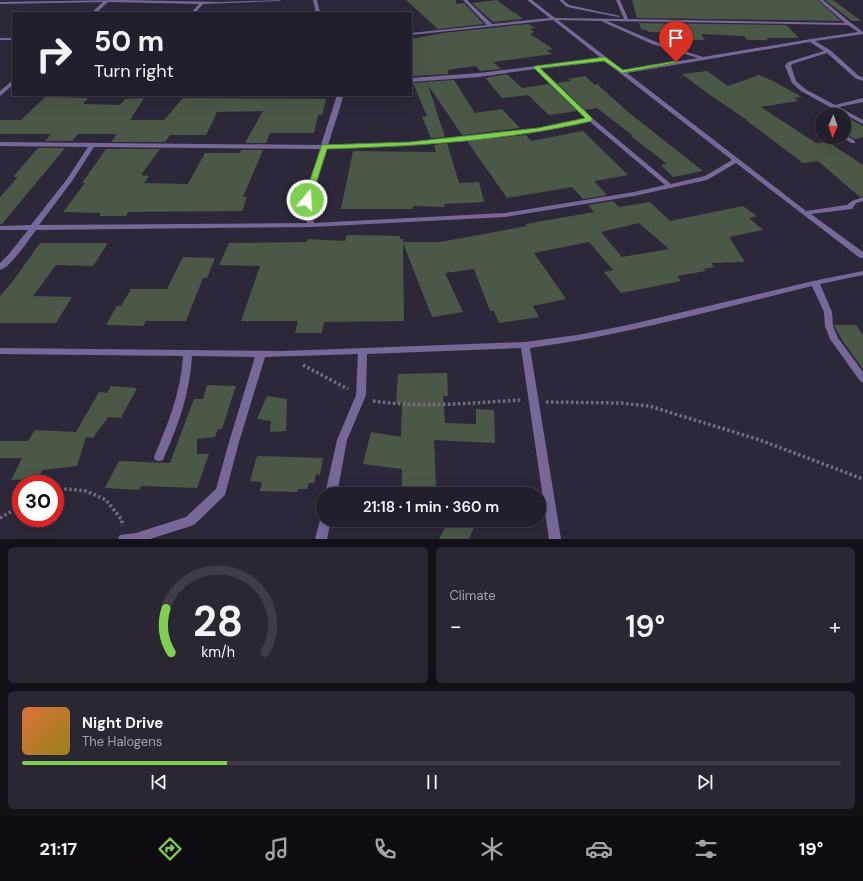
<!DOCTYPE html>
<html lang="en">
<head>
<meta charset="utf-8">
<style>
	body { margin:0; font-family:"DM Sans",sans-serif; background:#2a2733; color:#f1f3f6; height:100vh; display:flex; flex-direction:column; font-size:15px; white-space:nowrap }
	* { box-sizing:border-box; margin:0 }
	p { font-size:13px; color:#a2a2a9 }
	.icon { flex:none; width:22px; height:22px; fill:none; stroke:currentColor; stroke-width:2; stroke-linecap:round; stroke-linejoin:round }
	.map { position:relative; height:539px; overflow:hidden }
	.drawer { display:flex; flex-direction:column; gap:8px; padding:8px; background:#131018; flex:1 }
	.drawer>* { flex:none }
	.banner { position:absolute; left:12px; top:12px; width:400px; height:84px; border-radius:0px; box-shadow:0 4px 16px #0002,0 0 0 1px #3f3c47; background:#221e2b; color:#f1f3f6; overflow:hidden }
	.needle { width:26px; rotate:182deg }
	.fabs { position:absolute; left:815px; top:108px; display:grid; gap:8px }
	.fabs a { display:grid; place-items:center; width:36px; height:36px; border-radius:50%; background:#221e2b; box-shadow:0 4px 16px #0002,0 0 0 1px #3f3c47; font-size:20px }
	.speed { position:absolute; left:12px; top:475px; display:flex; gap:8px; font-size:20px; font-weight:700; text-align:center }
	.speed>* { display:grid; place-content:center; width:52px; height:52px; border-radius:50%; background:#221e2b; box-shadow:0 4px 16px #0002,0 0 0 1px #3f3c47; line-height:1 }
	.speed .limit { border:6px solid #d22; background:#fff; color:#111 }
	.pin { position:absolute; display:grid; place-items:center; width:34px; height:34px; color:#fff; margin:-41px -17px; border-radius:50% 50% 50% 0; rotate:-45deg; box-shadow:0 0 4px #0007 }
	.pin .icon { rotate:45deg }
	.me { position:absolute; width:44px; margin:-22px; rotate:18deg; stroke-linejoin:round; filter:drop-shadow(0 0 3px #0008) }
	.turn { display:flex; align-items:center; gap:14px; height:84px; padding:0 16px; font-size:18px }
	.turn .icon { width:52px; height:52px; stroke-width:2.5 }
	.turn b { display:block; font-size:28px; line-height:34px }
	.big { font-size:30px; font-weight:600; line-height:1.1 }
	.drawer .widget { flex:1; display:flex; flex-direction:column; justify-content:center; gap:6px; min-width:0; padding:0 14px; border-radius:6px; background:#2a2733 }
	.drawer .dial { align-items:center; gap:0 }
	.dial svg { height:104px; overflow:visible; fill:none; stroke:#3f3c47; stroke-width:7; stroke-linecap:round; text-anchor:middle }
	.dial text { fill:#f1f3f6; stroke:none }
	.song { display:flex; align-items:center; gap:12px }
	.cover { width:48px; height:48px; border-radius:6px; background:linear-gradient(135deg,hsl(20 70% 55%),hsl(50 70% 35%)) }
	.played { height:4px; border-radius:2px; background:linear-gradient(90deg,#7fd052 25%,#3f3c47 25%) }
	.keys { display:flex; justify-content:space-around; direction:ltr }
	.heat { display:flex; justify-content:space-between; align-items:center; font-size:22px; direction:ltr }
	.drawer .tiles { flex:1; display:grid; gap:8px; grid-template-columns:1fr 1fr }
	.widget:last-child { grid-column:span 2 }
	.trip { position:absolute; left:316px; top:487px; width:230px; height:40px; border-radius:20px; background:#221e2b; box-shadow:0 4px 16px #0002,0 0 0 1px #3f3c47; font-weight:600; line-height:40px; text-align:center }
	.menu { display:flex; height:64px; justify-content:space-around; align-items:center; background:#0e0c11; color:#a2a2a9 }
	.menu .icon { width:28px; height:28px }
	.menu .active { color:#7fd052 }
	.menu b { font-size:18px; color:#f1f3f6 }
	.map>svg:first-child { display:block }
	.building { fill:#4c5847; fill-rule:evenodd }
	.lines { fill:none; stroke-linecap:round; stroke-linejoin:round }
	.path { stroke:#736f7e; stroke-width:3.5; stroke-dasharray:2.5 2.5; stroke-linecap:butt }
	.street { fill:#786899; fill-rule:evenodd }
	.route { fill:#7fd052; stroke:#538735 }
</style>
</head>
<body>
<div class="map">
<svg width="863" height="539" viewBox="0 0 863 539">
	<rect width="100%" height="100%" fill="#2d2839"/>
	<g class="building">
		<polygon points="406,0 456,0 456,4 464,3 484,24 438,29"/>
		<polygon points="497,0 514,13 516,13 523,19 493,22 472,3"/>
		<polygon points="632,0 818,0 841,21 637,18"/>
		<polygon points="825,0 833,0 861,21 852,21"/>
		<polygon points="639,23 786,25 799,38 766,38 768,40 747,40 744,36 701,34 705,40 684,40 680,33 650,32 646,30 641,29"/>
		<polygon points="528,24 536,28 530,29 534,32 530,34 553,49 546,50 552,54 493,62 501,69 480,71 476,66 447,70 449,74 411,76 411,39 443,33"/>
		<polygon points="707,71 728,86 759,75 773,81 802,97 794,98 798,101 761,107 816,143 828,142 863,165 863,196 860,197 818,161 803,163 746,120 747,120 710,95 682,74"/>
		<polygon points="507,74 522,88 549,84 577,111 549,115 528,95 502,98 485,78"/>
		<polygon points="585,76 595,85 597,84 628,112 703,171 673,177 661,165 667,164 631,136 632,135 597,108 585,110 557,83 571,81 568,79"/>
		<polygon points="454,80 475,113 502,109 520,128 462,135 428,85 445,137 431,138 422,117 427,116 413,83"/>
		<polygon points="45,97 88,98 83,104 120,105 125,99 144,98 130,120 164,120 183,98 326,99 322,115 318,115 314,133 270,133 266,143 245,143 263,111 217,112 206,135 170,135 165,142 111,142 117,134 78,134 72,141 45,141 51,134 0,134 0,120 21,120"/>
		<polygon points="844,116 863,126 863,137 855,139 844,133"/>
		<polygon points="583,131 628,175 594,181 607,195 583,199 572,187 507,198 467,141 526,135 531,141"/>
		<polygon points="447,143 459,183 479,182 484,202 445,204 444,207 413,206 413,209 341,209 353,151 436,152 434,145"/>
		<polygon points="38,148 65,148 2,224 0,224 0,197 18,177 13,177"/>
		<polygon points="106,149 160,149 141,175 149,176 144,183 188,184 205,153 240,153 241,150 263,150 243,197 247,197 242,211 128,212 126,216 99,216 101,213 63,212 85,183 82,183"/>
		<path d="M613 201 619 207 650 202 670 221 743 206 757 216 749 218 763 230 729 237 745 262 711 263 714 267 703 269 706 271 677 276 681 281 621 293 604 272 613 270 589 242 534 253 566 299 533 306 539 317 499 323 494 311H490L474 269 445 273 463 312 432 317 403 243 404 321 324 322 322 333H295L298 321H241L260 266 219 265 229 243 307 242 308 239 345 241 347 235 400 236V239H403V242H440L479 235 527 226 526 224 594 212 588 205ZM639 223 669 249 622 257 601 232Z"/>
		<polygon points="40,243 108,243 93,266 56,265 33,296 72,297 56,323 0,323 0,296 13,281"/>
		<polygon points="183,257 215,258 207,278 203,278 186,321 146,321 143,326 106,325 117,306 121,306 131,289 167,289"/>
		<polygon points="834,325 856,325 863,335 863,369 842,340"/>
		<polygon points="447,373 448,396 443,396 445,423 476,424 476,409 494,410 495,443 434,440 436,487 402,488 402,469 363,464 371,432 401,437 402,403 396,403 398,374"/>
		<polygon points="207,385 236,386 222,429 218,429 215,437 197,439 197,454 209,454 197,488 141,486 139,490 105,488 119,461 170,463 194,399 203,399"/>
		<polygon points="111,386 137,388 121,418 108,417 93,438 86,437 77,466 42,470 38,479 11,480 22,458 0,458 0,441 28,441 35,430 76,432 99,392 107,393"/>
		<polygon points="267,396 287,399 286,431 270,432 271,421 257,419"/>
		<polygon points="257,456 323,458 320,475 316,474 314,483 309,483 307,489 298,489 297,492 260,491 262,482 250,481"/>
		<polygon points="449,520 477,520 469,539 439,539"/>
	</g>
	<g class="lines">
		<g class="path">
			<polyline points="303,365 348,389"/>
			<path d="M373 401C422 408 472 403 521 400"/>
			<polyline points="546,402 620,403 649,406 760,440 863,479"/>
			<polyline points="55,493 66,489 86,491 106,500 122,520 122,526"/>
			<polyline points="0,518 21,506"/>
		</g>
		<g class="street">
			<polygon points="121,0 222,2 281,0 279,1 203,4 195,13 191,13 199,4 108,2 96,13 91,13 103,2 0,4 0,2"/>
			<polygon points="313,0 317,0 320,13 316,13"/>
			<path d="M463 0H467L492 24 550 18 527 0H532L555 18 624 19 616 0H620L628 19 845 23 819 0H823L851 23 863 32V34L815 41 830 50 859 76 863 77V81L855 78 827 53 792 64 791 66 796 81 805 89 835 105 863 98V102L839 107 863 120V124L835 109 834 115H828L830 107 801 91 792 83 785 66 788 62 824 51 810 42 627 73 806 211 847 205 852 201 863 197V201L856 203 852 209 811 214 863 252V258H860L736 163 707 180 634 196 505 217 311 227 36 230C29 239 11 267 0 270V263L9 254 28 230H0V226L31 225 67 179 88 147 0 146V142L321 145 337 95H343L342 101 328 145 410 142 538 128 586 118 535 69 479 77 411 82V78L479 73 601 58 553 20 411 35V33L487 25ZM558 20 601 21 652 44 698 58 623 70ZM607 21 848 25 858 32 811 39 703 57 656 42ZM604 61 620 73 732 160 705 176 671 184 592 118 540 69ZM589 121 665 185 634 192 505 213 314 223 310 199 327 149 410 146 538 132ZM94 147 320 149 304 199 307 223 39 225 72 181Z"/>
			<polygon points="559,0 563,0 569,5 620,16 618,17 567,7"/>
			<rect x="0" y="38" width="13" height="2"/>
			<polygon points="13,80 13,85 0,96 0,91"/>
			<polygon points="844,134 855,141 855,143 851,143 842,137 844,137"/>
			<path d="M863 271V275L820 284 832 312 833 326 838 338 863 372V383L860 381 830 339 825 326 824 312 812 286C718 309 626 335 530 348L561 539H549L521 348 367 354 366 395 347 440 337 494H325L337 440 356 395 358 354 265 357 239 442 225 495 194 525 150 539H118L120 535 136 533 186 517 216 489 229 442 255 357 192 356C190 392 179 424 164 457L163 460 159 461 155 460 154 457C168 424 181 392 183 356L0 354V348L284 351 525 342 577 335 628 325 813 281Z"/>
			<polygon points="321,516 323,516 323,520 331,520 327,539 315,539"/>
		</g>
	</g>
	<path class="route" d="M605 57 623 70 676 61 679 62 622 73 604 61 540 68 592 118V121C506 141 416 146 327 149L311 200 307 202 303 200 322 145 410 142 538 128 585 118 533 67 536 66Z"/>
</svg>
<div class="fabs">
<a><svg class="needle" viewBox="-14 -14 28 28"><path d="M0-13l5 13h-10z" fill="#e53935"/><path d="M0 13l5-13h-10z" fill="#a2a2a9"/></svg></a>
</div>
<div class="speed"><div class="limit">30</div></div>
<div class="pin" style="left:676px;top:62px;background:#d93025"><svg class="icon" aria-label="arrive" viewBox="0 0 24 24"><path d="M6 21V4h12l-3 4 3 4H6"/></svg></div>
<svg class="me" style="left:307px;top:200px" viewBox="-20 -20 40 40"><circle r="17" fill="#7fd052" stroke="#fff" stroke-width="3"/><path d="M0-11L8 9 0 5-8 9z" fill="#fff"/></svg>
<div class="trip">21:18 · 1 min · 360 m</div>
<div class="banner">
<div class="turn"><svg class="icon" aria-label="right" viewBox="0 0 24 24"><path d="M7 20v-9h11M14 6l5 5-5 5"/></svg><div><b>50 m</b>Turn right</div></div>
</div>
</div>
<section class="drawer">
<div class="tiles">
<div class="widget dial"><svg viewBox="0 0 100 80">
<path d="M14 69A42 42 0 1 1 86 69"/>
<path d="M14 69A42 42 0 0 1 10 35" stroke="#7fd052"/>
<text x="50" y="56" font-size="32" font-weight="700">28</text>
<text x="50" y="72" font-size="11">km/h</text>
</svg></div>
<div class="widget"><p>Climate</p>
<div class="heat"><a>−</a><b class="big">19°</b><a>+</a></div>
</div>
<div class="widget">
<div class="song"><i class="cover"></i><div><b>Night Drive</b><p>The Halogens</p></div></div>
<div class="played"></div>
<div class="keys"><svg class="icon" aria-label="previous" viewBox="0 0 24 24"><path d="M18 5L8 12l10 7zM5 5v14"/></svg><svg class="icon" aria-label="pause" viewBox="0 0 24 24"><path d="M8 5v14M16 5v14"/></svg><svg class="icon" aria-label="next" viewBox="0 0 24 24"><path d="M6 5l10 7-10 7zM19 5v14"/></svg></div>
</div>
</div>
</section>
<nav class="menu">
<b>21:17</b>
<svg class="icon active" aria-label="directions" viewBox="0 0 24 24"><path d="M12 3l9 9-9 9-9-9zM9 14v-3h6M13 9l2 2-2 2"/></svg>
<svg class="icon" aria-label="music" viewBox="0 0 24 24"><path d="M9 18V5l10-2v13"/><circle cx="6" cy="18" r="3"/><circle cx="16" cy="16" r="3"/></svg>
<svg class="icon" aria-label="phone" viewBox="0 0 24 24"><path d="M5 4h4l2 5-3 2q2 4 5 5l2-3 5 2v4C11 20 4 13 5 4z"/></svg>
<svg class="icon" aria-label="climate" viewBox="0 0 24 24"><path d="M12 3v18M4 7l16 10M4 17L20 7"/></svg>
<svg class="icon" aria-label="car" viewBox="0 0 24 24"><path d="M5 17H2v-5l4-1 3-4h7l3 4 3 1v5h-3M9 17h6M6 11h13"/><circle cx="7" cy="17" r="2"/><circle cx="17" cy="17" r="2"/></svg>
<svg class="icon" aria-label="filters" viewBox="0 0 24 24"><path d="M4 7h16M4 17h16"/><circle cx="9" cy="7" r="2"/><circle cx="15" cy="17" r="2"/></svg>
<b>19°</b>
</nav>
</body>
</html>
